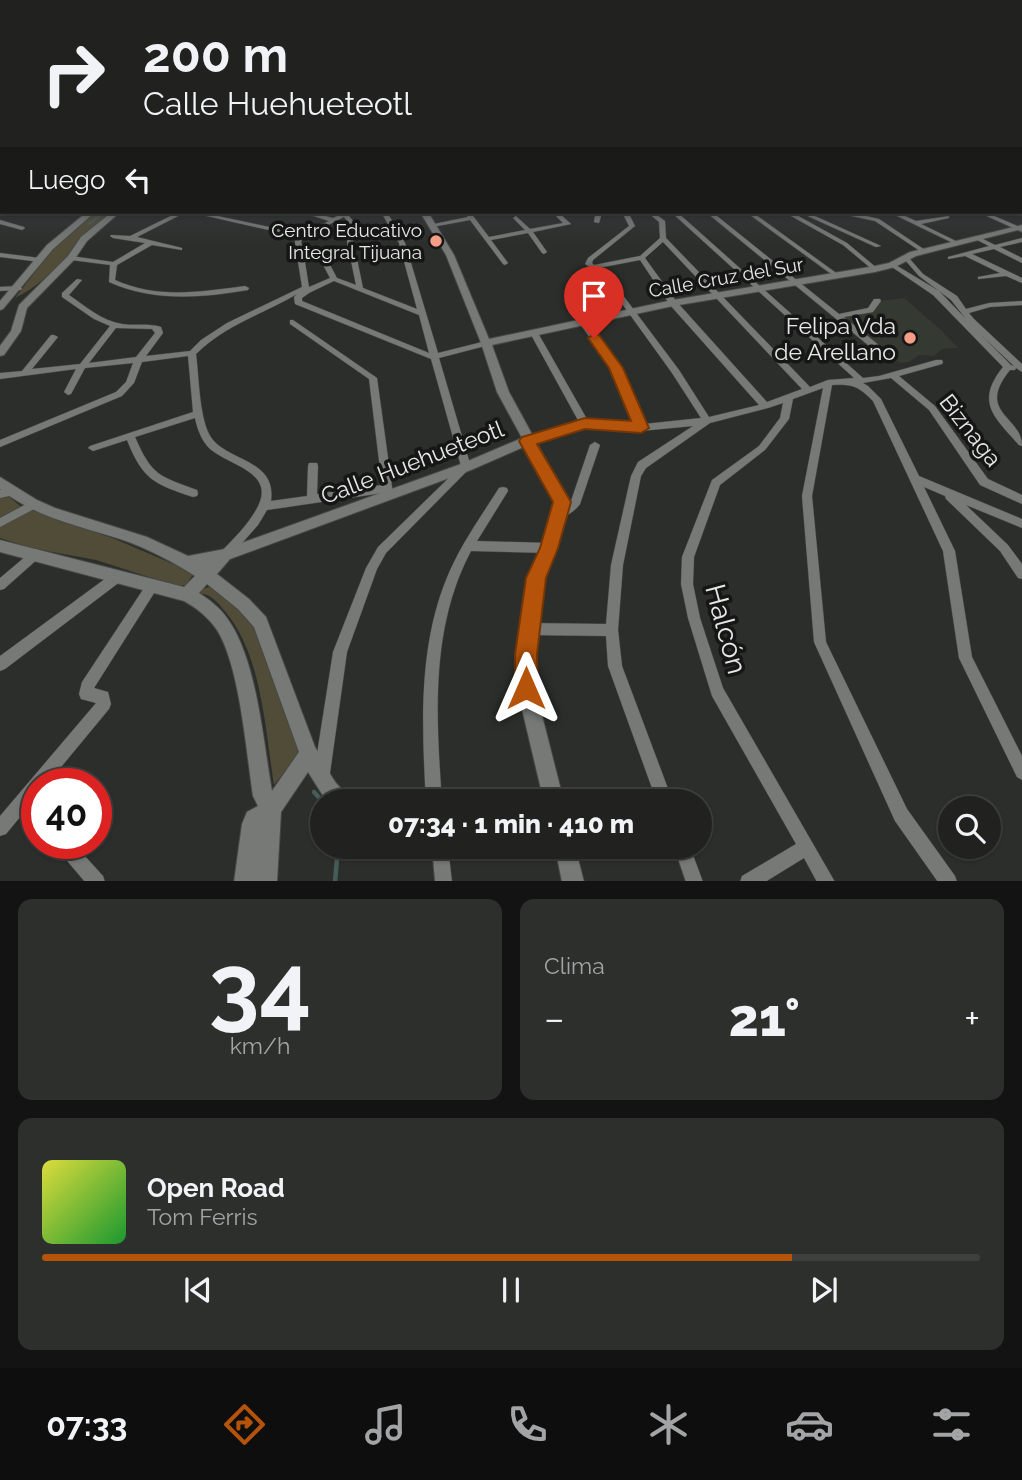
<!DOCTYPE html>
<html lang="es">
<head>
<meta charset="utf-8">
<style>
	body { margin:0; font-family:Raleway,sans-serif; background:#2d2f2d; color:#f1f3f6; height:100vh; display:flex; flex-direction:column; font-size:26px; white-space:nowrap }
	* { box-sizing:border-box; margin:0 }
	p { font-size:23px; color:#a2a4a5 }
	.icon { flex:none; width:38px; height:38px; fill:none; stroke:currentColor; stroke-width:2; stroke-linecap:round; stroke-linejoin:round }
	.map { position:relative; height:881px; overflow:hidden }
	.side { display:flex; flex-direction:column; gap:18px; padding:18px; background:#121312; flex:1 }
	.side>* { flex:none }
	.guide { position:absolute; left:0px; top:0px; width:1022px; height:214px; box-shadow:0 2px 5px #0004,0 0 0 2px #3e3f3e; background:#212220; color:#f1f3f6; overflow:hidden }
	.controls { position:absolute; left:938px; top:796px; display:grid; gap:14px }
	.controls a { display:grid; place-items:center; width:63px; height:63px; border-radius:50%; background:#212220; box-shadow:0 2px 5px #0004,0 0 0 2px #3e3f3e; font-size:35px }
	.speed { position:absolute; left:21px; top:768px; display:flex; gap:14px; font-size:35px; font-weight:700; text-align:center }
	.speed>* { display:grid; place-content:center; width:91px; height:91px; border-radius:50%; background:#212220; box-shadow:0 2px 5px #0004,0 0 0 2px #3e3f3e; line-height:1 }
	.speed .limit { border:10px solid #d22; background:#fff; color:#111 }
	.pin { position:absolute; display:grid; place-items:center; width:60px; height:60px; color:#fff; margin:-72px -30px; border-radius:50% 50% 50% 0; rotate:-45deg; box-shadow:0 0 7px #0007 }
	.pin .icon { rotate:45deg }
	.me { position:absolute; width:77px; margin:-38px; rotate:0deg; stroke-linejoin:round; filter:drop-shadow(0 0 5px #0008) }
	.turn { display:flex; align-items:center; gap:24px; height:147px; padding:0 28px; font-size:32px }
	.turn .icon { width:91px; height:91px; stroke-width:2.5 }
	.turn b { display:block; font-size:49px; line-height:60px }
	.then { display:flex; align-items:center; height:66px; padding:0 28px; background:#0003; gap:14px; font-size:26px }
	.big { font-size:52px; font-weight:800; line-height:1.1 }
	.side .widget { flex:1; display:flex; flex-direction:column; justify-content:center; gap:10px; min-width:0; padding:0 24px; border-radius:14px; background:#2d2f2d }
	.side .dial { align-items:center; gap:0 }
	.dial b { font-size:91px; line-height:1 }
	.song { display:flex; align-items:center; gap:21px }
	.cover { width:84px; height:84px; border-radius:10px; background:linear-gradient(135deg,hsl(60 70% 55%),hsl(130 70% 35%)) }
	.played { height:7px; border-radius:4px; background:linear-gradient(90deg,#b45309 80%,#3e3f3e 80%) }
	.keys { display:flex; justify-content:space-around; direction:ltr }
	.heat { display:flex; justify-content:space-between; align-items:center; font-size:38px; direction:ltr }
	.side .tiles { flex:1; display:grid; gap:18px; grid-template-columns:1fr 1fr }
	.widget:last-child { grid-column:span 2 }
	.trip { position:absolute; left:310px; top:789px; width:402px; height:70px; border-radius:35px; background:#212220; box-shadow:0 2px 5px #0004,0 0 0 2px #3e3f3e; font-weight:800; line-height:70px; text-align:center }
	.dock { display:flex; height:112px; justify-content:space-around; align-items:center; background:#0d0e0d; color:#a2a4a5 }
	.dock .icon { width:49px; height:49px }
	.dock .on { color:#b45309 }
	.dock b { font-size:32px; color:#f1f3f6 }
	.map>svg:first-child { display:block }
	.built { fill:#343a32 }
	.green { fill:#504c38 }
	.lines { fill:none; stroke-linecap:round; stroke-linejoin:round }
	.stream-far1 { stroke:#455d58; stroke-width:2 }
	.stream { stroke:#455d58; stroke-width:4.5 }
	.minor-casing { stroke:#474946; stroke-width:1 }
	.tertiary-casing { stroke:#474946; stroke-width:2 }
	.secondary-casing { stroke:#474946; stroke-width:2 }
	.minor { fill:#767975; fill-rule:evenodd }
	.tertiary { fill:#767975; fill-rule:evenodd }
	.secondary { fill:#767975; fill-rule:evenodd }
	.route { fill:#b45309; stroke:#753606; stroke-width:2 }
	.poi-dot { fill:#f49e88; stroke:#151615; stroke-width:2.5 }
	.labels { text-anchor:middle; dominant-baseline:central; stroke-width:7; stroke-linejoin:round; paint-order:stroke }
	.far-poi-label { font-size:19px; fill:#e6e8e6; stroke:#151615; text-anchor:end }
	.far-street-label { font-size:19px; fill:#e6e8e6; stroke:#151615 }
	.poi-label { font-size:23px; fill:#e6e8e6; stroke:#151615; text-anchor:end }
	.street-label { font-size:23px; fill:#e6e8e6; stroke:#151615 }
	.near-street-label { font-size:28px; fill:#e6e8e6; stroke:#151615 }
</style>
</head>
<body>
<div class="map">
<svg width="1022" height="882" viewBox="0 0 1022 882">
	<rect width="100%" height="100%" fill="#2c2e2b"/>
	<polygon class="built" points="904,298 940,329 958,348 942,349 934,356 919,355 909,362 900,363 842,314 869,308 872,302"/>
	<g class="green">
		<path d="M95 212H111C74 240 58 277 15 298L56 245Z"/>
		<polygon points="0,489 20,506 115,539 194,573 186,585 177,586 96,560 31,548 0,538"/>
		<path d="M214 586 255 619 299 754 274 785C265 729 262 652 223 609 217 602 211 594 201 594V589Z"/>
	</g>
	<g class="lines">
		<polyline class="stream-far1" points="89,224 104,212"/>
		<g class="stream">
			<polyline points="314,792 323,802"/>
			<polyline points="335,882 338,847"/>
		</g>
		<g class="minor-casing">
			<g id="minor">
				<rect x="1020" y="150" width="2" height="2"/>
				<rect x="0" y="155" width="2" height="3"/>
				<rect x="1020" y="164" width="2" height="4"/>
				<polygon points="0,187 2,188 2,192 0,191"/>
				<rect x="0" y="199" width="2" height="4"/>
				<polygon points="1020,203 1022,204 1022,208 1020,207"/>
				<path d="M179 212H186L137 237 182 248V250L152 245 117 265 115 280C157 299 200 292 245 286L249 288 248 290C201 298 153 302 109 282L110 265 71 260 68 258 71 256 113 262 145 243 113 238 110 236 111 235 130 236Z"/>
				<path d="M189 212H199L302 234 329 221 301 212H310L333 218 346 212H353L348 215 354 222 352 235 363 288 417 309 399 243 381 212H387L405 243 438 353 486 341 490 343 489 345 439 358 471 467 386 553 377 569 347 652 330 773 327 778 322 781 317 778 314 773 333 652 366 568 378 547 461 466 431 359 295 304 294 297 297 294C263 314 225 325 196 354 199 377 199 413 209 434 223 462 277 457 271 501L307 496 308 466 309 463H317L318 466 317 494 382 485 369 379 290 324V320H293L377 378 393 494 392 497H384L383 493 267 510 258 525 229 558 225 560 221 558 219 555 221 552C233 539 247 526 256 510 279 471 227 466 208 447 201 439 197 428 195 418L135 437C152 476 159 476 197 490L198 493 197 496 193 497C154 484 143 480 127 440L93 451 88 448 90 446 193 412 188 356 142 362 134 383 122 396 0 447V440L116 392 126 382 133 363 85 368 71 394 68 395 64 392 76 369 0 379V373L22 371 51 335H54L58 337 32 369 80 364 110 326 94 319 62 297V293L77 279 82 280 69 295C85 306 102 321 122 324 135 326 149 323 161 327L163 333 146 356 190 351 201 340 227 323 302 287 297 255 295 253 296 251 295 241 299 237ZM344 217 348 222 346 235 349 252 323 251 320 250 303 251 301 241 305 237ZM304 255H318L330 278 309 287ZM325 255 350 256 356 285 337 278ZM334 281 419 315 429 353 302 301V298L309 293ZM116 328 152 329 155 333 136 357 89 363Z"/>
				<polygon points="464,212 470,212 489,237 525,230 513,218 516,216 530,229 563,223 552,212 558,212 571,224 533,232 547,252 544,254 542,253 528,233 491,240 508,263 505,265 503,264 470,220 432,227 429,225 468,217"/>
				<polygon points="593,212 599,212 601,216 599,223 594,222 595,216"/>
				<path d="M622 212H628L635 226 593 260 592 263 594 265 640 256 660 238 659 222 647 212H653L665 221 666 238 810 387 828 380 854 378 671 212H677L863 378 879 376 936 360H942L943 362 942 364 899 376 935 406 988 479 1022 495V504L980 485 929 410 891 378 863 383 868 386 881 399 919 476 1022 519V528L966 505 1008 545 1022 564V579L1018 578 1000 551 946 499 945 496 924 487 955 551 972 657 1022 756V780L1017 777 959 658 943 551 873 401C858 386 853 384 832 385L812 496 826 642 907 809 955 876 957 882H938L895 821 814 642 802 496 823 388 793 399 789 419 765 450 720 485 694 557 693 584 700 618 723 688 835 882H817L804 858 765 882H740L742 876 796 844 712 696 688 618 681 584 682 557 712 480 759 446 780 418 783 403 768 408 710 423 646 468 641 476 623 565 618 630 622 666 673 802H657L608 666 606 636 529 635 524 633 523 629 524 625 529 623 606 624 611 565 631 476 638 462 693 426 641 431 585 427 527 444 524 443 522 441 524 439 579 422 530 333 531 331H537L538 333 588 421 635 424 612 368 566 305 570 303H573L620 368 644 424 701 418 672 373 610 287 614 285 616 286 679 370 709 417 759 405 670 305 640 260 593 269 585 264 588 258 629 226ZM663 242 802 389 767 402 676 301 645 258Z"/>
				<polygon points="706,212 712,212 839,314 868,308 874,299 880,299 881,301 873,312 844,317 885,350 885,354 879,354"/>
				<polygon points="746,212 752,212 839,275 834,276"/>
				<polygon points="784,212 791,212 847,243 878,269 873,270 843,245"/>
				<polygon points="799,212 806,212 881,246 876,247"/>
				<polygon points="849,212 879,219 928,252 923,253 875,221 847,215 846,214"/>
				<polygon points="889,212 896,212 916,221 949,216 949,218 921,224 960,243 955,244"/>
				<polygon points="978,212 985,212 1022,228 1022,232"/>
				<polygon points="0,220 24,227 25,228 22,230 0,224"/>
				<polygon points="975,237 979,237 995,245 1022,238 1022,242 1000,247 1022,258 1022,263 994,249 972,254 1022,278 1022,283 1006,276 978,279 978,277 1000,273 965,256 948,259 948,257 989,246 975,239"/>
				<polygon points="0,253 40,258 43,260 40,262 0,257"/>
				<path d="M905 258H909L923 274 957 296 966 309 989 303 1022 301V305L990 307 969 313 974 319 1022 364V372L1016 368 1015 370H1010C975 413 1022 416 1022 446L1019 445C994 417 975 402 1003 367L933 295 889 265 894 264 939 291 966 319 951 300 919 276 905 260ZM981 335 1014 366 1011 365Z"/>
				<polygon points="18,286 22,288 21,290 0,291 0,287"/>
				<path d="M595 442 600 445 580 504C576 510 565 519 557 516L556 513 557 510 571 501 590 445Z"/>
				<path d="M503 487 507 488 508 491 477 541 549 543 553 545 555 548 553 551 549 553 471 551C430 628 436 717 442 802H426C422 728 418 650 446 580 459 547 480 518 499 488Z"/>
				<polygon points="10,488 14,489 15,492 14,495 0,498 0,490"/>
				<polygon points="34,500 38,501 39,504 38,507 0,527 0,518"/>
				<polygon points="36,549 40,551 42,554 40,557 4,589 0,590 0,578 32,551"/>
				<polygon points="117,572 121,573 123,577 121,581 5,669 0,671 0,656 113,573"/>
				<polygon points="152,581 156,582 158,586 156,590 94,688 108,692 111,704 109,709 47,784 37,784 37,796 35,798 37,801 37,821 31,819 25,811 6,834 0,836 0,816 96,703 81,699 79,694 82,682 148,582"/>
				<polygon points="56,844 74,844 103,876 105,882 85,882 58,850"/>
				<polygon points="432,847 448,847 452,882 435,882"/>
				<polygon points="674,847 690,847 703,882 686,882"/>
			</g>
		</g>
		<g class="tertiary-casing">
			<g id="tertiary">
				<polygon points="1020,135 1022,136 1022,140 1020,139"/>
				<polygon points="87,212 95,212 53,249 3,309 0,310 0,301 47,245"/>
				<polygon points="112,212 120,212 87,241 74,260 27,308 21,331 4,355 0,356 0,346 11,331 19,305 68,256 81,237"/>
				<path d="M420 212H428L454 255 489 339 673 300 875 266 889 263 910 252 1022 225V229L916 256 895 267 875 272 673 306 492 345 509 392 569 502 556 548 544 578 534 654 535 688 564 802H544L517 688 518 654 528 578 542 548 555 502 526 446 471 470 230 559 217 574 249 599 266 617 315 747C322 759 328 772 336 783 342 790 347 793 351 802H327L308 772 281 812 277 882H234L242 824 247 812 258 806 253 796C246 751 240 667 217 630 209 618 197 608 184 601L0 552V540L184 587 195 576C173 562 149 549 123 540 80 526 36 518 0 489V477L37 500 55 508 147 537 188 556 225 549 461 464 522 438 497 392 481 343 446 255ZM207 584 238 609 254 627 299 752 272 791C263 741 257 659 227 618 220 608 210 600 199 593Z"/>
				<polygon points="555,847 575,847 584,882 562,882"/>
			</g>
		</g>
		<g class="secondary-casing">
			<g id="secondary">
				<polygon points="0,140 2,140 0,145"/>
				<rect x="1020" y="182" width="2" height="5"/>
			</g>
		</g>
		<use href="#minor" class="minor"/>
		<use href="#tertiary" class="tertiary"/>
		<use href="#secondary" class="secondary"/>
	</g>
	<linearGradient id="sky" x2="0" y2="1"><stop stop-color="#181918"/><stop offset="0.5" stop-color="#454c55"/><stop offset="1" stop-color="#454c55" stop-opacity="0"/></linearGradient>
	<rect width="1022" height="246" fill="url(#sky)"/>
	<polygon class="route" points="594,334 599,335 623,368 649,428 641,433 585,429 537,444 571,502 558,548 546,578 537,654 538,688 534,696 526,699 518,696 515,688 515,654 526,578 540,548 553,502 519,441 522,437 585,418 631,421 609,368 588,338"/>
	<g class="poi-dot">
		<circle cx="436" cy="241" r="7"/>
		<circle cx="910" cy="338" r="7"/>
	</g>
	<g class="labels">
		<g class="far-poi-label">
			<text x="422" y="230">Centro Educativo<tspan x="422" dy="22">Integral Tijuana</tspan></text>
		</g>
		<g class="far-street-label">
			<text transform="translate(726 277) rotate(-10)">Calle Cruz del Sur</text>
		</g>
		<g class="poi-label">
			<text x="896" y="325">Felipa Vda<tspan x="896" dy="26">de Arellano</tspan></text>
		</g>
		<g class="street-label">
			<text transform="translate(971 430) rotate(52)">Biznaga</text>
			<text transform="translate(412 462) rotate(-21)">Calle Huehueteotl</text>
		</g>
		<g class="near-street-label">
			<text transform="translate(726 629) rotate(75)">Halcón</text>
		</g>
	</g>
</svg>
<div class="controls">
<a><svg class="icon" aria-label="search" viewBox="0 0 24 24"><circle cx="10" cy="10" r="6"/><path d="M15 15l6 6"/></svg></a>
</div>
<div class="speed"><div class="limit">40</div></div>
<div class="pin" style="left:594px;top:338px;background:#d93025"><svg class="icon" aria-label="arrive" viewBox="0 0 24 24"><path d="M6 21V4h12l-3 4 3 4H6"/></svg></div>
<svg class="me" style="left:526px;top:688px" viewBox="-20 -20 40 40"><path d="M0-17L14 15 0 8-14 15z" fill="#b45309" stroke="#fff" stroke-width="4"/></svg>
<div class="trip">07:34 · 1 min · 410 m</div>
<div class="guide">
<div class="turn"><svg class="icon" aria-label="right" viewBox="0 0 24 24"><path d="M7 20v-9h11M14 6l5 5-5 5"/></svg><div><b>200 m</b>Calle Huehueteotl</div></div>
<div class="then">Luego<svg class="icon" aria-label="left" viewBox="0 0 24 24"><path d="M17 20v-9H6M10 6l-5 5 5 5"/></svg></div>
</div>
</div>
<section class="side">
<div class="tiles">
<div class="widget dial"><b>34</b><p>km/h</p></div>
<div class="widget"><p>Clima</p>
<div class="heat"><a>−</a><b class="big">21°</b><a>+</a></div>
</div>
<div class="widget">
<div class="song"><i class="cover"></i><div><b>Open Road</b><p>Tom Ferris</p></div></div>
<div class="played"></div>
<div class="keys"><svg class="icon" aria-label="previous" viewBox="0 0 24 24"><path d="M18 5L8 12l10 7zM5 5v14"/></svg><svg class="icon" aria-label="pause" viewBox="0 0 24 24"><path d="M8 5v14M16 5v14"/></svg><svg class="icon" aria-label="next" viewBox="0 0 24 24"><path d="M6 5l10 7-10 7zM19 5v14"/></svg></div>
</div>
</div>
</section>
<nav class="dock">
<b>07:33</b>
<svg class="icon on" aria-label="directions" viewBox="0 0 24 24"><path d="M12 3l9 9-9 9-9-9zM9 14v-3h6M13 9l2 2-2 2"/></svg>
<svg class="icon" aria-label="music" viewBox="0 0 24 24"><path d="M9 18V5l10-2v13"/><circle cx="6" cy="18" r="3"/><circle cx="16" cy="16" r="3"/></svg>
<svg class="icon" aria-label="phone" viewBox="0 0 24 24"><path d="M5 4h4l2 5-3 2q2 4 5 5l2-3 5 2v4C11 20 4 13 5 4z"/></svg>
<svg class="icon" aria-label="climate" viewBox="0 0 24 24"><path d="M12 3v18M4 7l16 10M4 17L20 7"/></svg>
<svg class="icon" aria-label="car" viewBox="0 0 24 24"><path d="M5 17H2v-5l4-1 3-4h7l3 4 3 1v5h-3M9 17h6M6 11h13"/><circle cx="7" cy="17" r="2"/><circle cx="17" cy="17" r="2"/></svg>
<svg class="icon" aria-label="filters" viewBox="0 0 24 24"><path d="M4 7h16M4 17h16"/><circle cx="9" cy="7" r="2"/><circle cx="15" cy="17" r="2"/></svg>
</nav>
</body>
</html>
